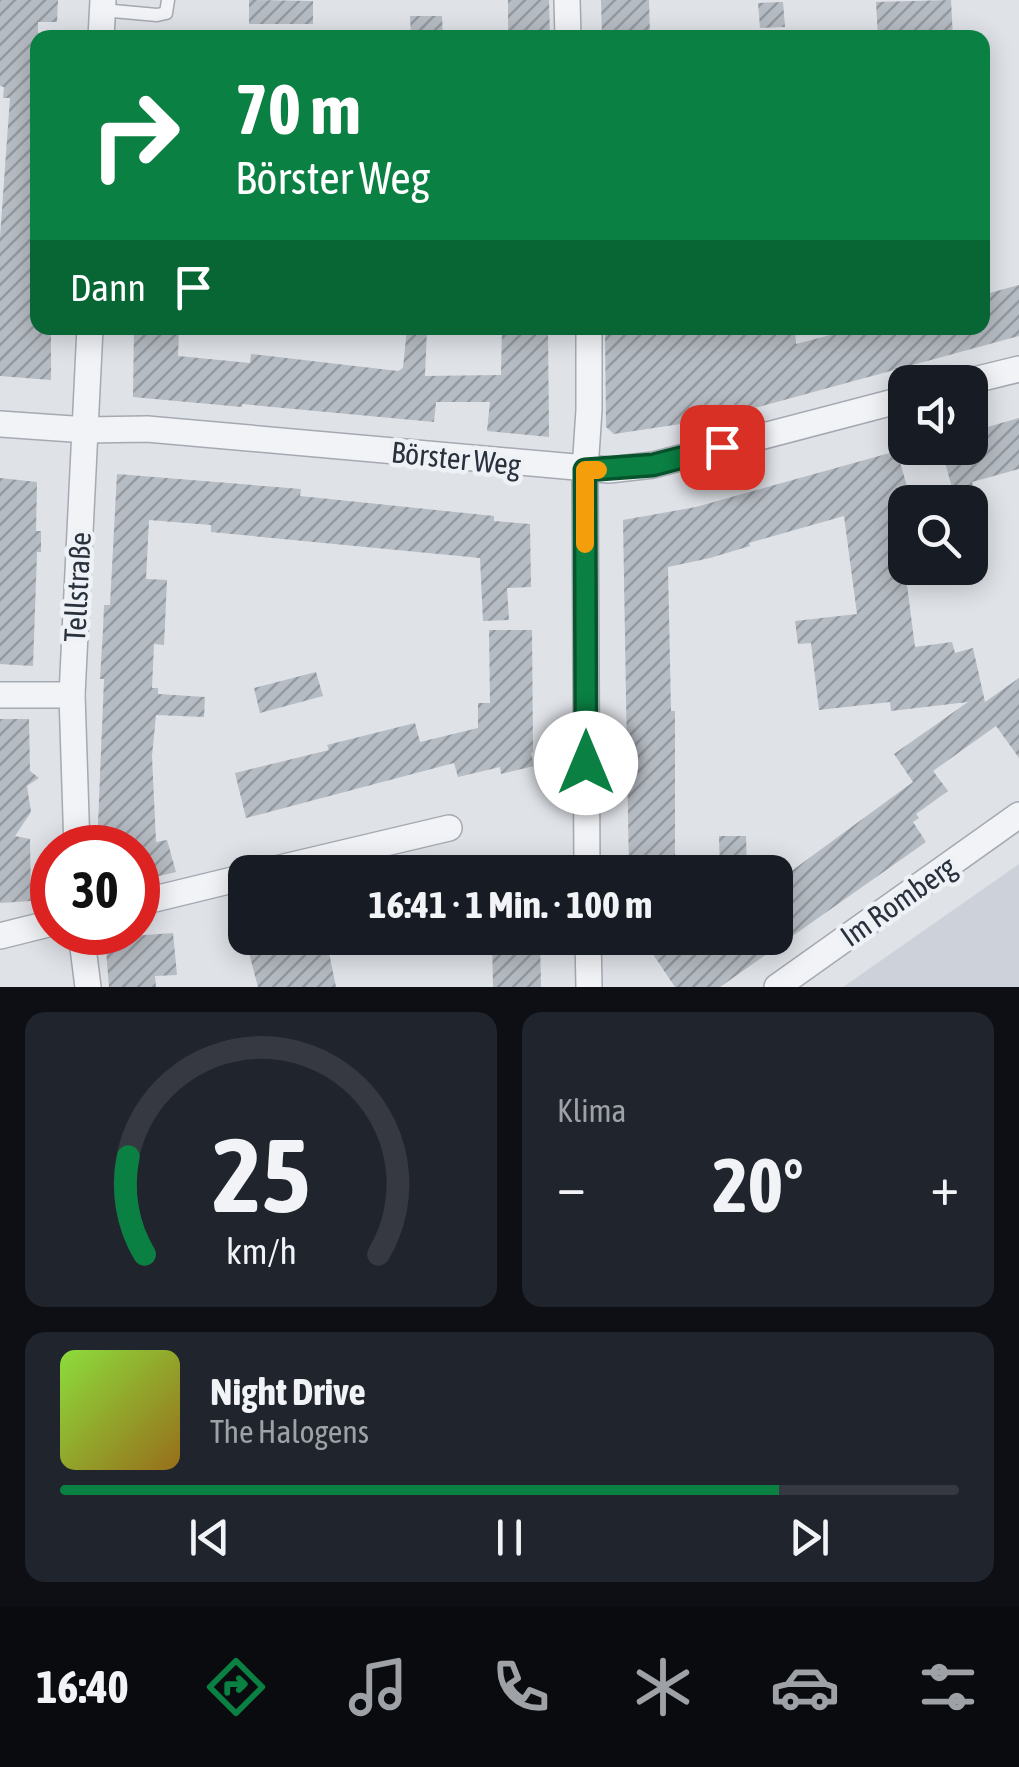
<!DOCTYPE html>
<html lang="de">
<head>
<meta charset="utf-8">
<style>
	body { margin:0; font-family:"Asap Condensed",sans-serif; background:#20242c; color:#f1f3f6; height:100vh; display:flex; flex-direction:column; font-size:38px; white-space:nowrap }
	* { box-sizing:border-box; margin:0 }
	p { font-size:32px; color:#9ea1a6 }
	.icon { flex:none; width:55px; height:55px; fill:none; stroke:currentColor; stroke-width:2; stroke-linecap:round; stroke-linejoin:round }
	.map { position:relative; height:987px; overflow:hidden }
	.side { display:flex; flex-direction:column; gap:25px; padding:25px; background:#0d0f14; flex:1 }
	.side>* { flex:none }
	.top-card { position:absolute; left:30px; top:30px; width:960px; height:305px; border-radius:20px; box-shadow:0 5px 25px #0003; background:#0b8043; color:#fff; overflow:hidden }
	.controls { position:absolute; left:888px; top:365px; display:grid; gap:20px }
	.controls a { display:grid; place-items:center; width:100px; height:100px; border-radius:20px; background:#171b24; box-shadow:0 5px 25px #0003; font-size:50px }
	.speed { position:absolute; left:30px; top:825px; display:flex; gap:20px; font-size:50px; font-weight:700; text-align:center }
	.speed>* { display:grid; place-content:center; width:130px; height:130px; border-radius:50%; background:#171b24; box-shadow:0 5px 25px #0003; line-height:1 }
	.speed .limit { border:15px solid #d22; background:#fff; color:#111 }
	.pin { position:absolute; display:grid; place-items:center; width:85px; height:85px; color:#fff; margin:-42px; border-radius:20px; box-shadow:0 5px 15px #0006 }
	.me { position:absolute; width:110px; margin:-55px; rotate:0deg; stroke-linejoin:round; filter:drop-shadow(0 0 8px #0008) }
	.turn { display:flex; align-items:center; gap:35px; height:210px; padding:0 40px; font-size:45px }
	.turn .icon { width:130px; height:130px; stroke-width:2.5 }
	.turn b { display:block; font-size:70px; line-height:85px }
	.then { display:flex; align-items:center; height:95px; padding:0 40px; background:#0003; gap:20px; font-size:38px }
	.big { font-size:75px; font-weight:700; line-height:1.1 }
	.side .widget { flex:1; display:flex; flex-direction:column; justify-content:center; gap:15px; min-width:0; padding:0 35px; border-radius:20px; background:#20242c }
	.side .dial { align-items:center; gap:0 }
	.dial svg { height:260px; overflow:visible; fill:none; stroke:#363941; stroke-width:7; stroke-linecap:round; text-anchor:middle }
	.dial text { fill:#f1f3f6; stroke:none }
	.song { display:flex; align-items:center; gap:30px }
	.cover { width:120px; height:120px; border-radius:15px; background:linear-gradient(135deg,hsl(90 70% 55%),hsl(40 70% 35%)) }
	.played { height:10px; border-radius:5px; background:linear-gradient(90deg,#0b8043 80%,#363941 80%) }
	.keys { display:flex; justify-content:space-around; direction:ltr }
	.heat { display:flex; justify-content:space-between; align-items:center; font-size:55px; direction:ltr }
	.side .tiles { flex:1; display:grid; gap:25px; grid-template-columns:1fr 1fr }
	.widget:last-child { grid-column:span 2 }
	.trip { position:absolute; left:228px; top:855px; width:565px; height:100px; border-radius:20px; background:#171b24; box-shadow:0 5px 25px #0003; font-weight:700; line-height:100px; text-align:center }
	.dock { display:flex; height:160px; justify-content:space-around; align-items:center; background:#090b0e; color:#9ea1a6 }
	.dock .icon { width:70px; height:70px }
	.dock .current { color:#0b8043 }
	.dock b { font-size:45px; color:#f1f3f6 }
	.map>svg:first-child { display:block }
	.built { fill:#cdd1d9 }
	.building { fill:url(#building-hatch) }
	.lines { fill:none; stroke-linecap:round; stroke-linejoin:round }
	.lane-casing { stroke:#a5a9b1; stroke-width:15 }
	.street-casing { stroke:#a5a9b1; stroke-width:28 }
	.lane { stroke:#f1f3f6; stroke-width:12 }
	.street { stroke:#f1f3f6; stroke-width:25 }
	.route-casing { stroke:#07532c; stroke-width:25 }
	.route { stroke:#0b8043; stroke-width:18 }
	.slow { stroke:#f59e0b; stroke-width:18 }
	.labels { text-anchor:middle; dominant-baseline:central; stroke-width:9; stroke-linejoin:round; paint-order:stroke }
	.street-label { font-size:30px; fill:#29313d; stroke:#eef1f5 }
</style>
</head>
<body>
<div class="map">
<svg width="1019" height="987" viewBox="0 0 1019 987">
	<defs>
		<pattern id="building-hatch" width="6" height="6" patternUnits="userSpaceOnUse" patternTransform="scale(2.5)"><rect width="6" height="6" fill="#b6bcc3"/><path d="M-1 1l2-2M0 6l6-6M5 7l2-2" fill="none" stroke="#9499a0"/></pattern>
	</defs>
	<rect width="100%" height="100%" fill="#dfe2e7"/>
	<polygon class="built" points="1019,864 1019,987 843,987"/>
	<g class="building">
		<polygon points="0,0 58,0 57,22 38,22 38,328 51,328 51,380 0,376 0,237 10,98 3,98 4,87 0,86"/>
		<polygon points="249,0 313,1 313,24 249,24"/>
		<polygon points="508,0 549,0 550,38 508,38"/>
		<polygon points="601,0 649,0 650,38 602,38"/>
		<polygon points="951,0 953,38 878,38 876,2"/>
		<polygon points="783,2 785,27 760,28 758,3"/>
		<polygon points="410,16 442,16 443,38 411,38"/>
		<polygon points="1019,285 1019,336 714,419 614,434 606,427 605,328 795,328 796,344 857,328 982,328 982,295"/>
		<polygon points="134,328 179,328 178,356 250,363 251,354 398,371 403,368 407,328 427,328 425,376 501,375 502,328 548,328 549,437 487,431 490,402 436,402 434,422 242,404 242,407 133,397"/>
		<polygon points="1019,418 1019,469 972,482 983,526 970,529 970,502 956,502 941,448 970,448 970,432"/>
		<polygon points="897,451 910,497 896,501 902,523 899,524 915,647 952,642 955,653 973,648 985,702 1019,678 1019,758 996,726 933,771 948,791 916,814 919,818 913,822 926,842 720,987 675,987 642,938 677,938 688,954 712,938 775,938 775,883 913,782 894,754 968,702 891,711 890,702 819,710 811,643 798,644 795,621 857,614 844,516 749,543 750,546 710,558 668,567 671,711 675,711 675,872 629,872 623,520 696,507"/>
		<polygon points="117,474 301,489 300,496 494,516 494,521 530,524 531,587 507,588 509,620 483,621 480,558 211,532 211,525 149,520 146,579 167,580 164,645 154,644 152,688 158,688 158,694 205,697 204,717 156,715 152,756 156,842 167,840 176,872 138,881 138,848 97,848 104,679 100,679 103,630 104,605 110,605"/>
		<polygon points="0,478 37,482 36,531 41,531 41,552 37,552 33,666 0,664"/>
		<polygon points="489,630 532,630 533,752 531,753 534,766 501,774 500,767 458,777 454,763 246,818 235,773 329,750 327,745 415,723 420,742 478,728 478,703 490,703"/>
		<polygon points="316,672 323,696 260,713 254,688"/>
		<polygon points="0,719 29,719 30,771 39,778 27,786 31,812 15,836 30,839 31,901 0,903"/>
		<polygon points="719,836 746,836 747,872 720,872"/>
		<polygon points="173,933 177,975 155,976 156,987 109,987 105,938"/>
		<polygon points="245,938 326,938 336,987 258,987"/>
		<polygon points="492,938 540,938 541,987 493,987"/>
	</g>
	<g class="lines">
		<g class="lane-casing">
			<polyline id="lane" points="102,10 157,15 166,13 168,0"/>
		</g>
		<g class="street-casing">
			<g id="street">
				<polyline points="567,0 568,38"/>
				<polyline points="101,38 103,0"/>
				<polyline points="966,382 1019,369"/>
				<polyline points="0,424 87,430 147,429 609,470 653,465 905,399"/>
				<polyline points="0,695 72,695"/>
				<polyline points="77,848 72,695 90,328"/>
				<polyline points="263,872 449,828"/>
				<polyline points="587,872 585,470 589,410 589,328"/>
				<polyline points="138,903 245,877"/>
				<polyline points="81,932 88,987"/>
				<polyline points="0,936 52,923"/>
				<polyline points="588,938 589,987"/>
				<polyline points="777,987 1019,815"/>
			</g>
		</g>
		<use href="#lane" class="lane"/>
		<use href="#street" class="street"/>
	</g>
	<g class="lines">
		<g class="route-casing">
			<polyline id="route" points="586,763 585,470 653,465 722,447"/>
		</g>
		<use href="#route" class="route"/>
		<polyline class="slow" points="585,544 585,470 598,470"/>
	</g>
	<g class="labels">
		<g class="street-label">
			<text transform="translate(456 458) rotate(6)">Börster Weg</text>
			<text transform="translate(77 587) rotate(-87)">Tellstraße</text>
			<text transform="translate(898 901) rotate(-35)">Im Romberg</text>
		</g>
	</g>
</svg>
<div class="controls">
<a><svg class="icon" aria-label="sound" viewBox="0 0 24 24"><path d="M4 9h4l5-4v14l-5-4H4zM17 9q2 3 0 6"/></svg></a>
<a><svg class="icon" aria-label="search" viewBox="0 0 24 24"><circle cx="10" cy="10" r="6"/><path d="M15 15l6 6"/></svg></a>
</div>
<div class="speed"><div class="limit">30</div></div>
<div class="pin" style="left:722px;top:447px;background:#d93025"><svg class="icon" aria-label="arrive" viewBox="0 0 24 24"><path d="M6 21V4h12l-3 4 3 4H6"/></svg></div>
<svg class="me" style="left:586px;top:763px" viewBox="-20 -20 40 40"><circle r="19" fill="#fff"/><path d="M0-13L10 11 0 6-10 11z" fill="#0b8043"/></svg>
<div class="trip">16:41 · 1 Min. · 100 m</div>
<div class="top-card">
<div class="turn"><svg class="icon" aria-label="right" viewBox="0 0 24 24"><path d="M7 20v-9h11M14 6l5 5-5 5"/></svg><div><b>70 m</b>Börster Weg</div></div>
<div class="then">Dann<svg class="icon" aria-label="arrive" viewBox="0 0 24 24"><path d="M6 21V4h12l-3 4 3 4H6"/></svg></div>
</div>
</div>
<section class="side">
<div class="tiles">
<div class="widget dial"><svg viewBox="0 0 100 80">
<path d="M14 69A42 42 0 1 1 86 69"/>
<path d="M14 69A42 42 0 0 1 9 39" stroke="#0b8043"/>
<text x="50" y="56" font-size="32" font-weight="700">25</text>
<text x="50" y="72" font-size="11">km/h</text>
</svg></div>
<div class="widget"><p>Klima</p>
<div class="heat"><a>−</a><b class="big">20°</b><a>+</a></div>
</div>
<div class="widget">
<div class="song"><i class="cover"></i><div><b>Night Drive</b><p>The Halogens</p></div></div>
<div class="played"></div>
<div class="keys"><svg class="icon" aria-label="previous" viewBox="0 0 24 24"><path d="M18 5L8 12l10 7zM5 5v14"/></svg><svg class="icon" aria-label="pause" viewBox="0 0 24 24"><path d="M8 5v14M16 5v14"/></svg><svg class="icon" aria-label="next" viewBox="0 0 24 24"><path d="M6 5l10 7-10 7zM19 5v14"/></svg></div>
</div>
</div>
</section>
<nav class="dock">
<b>16:40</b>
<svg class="icon current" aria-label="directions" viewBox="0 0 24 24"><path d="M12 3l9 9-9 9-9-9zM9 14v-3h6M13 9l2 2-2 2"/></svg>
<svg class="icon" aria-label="music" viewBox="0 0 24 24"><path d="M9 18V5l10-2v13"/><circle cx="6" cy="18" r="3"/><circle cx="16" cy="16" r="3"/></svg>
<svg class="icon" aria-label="phone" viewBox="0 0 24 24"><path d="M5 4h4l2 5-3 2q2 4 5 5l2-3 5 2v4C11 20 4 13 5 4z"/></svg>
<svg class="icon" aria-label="climate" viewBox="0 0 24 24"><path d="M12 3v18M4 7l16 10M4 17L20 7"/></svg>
<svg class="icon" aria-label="car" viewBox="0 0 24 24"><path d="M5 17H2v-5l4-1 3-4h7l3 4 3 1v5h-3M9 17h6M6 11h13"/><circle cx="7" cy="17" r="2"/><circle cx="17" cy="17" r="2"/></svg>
<svg class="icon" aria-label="filters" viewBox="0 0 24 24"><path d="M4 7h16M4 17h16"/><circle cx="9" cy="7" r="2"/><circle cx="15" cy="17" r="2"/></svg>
</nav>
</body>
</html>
